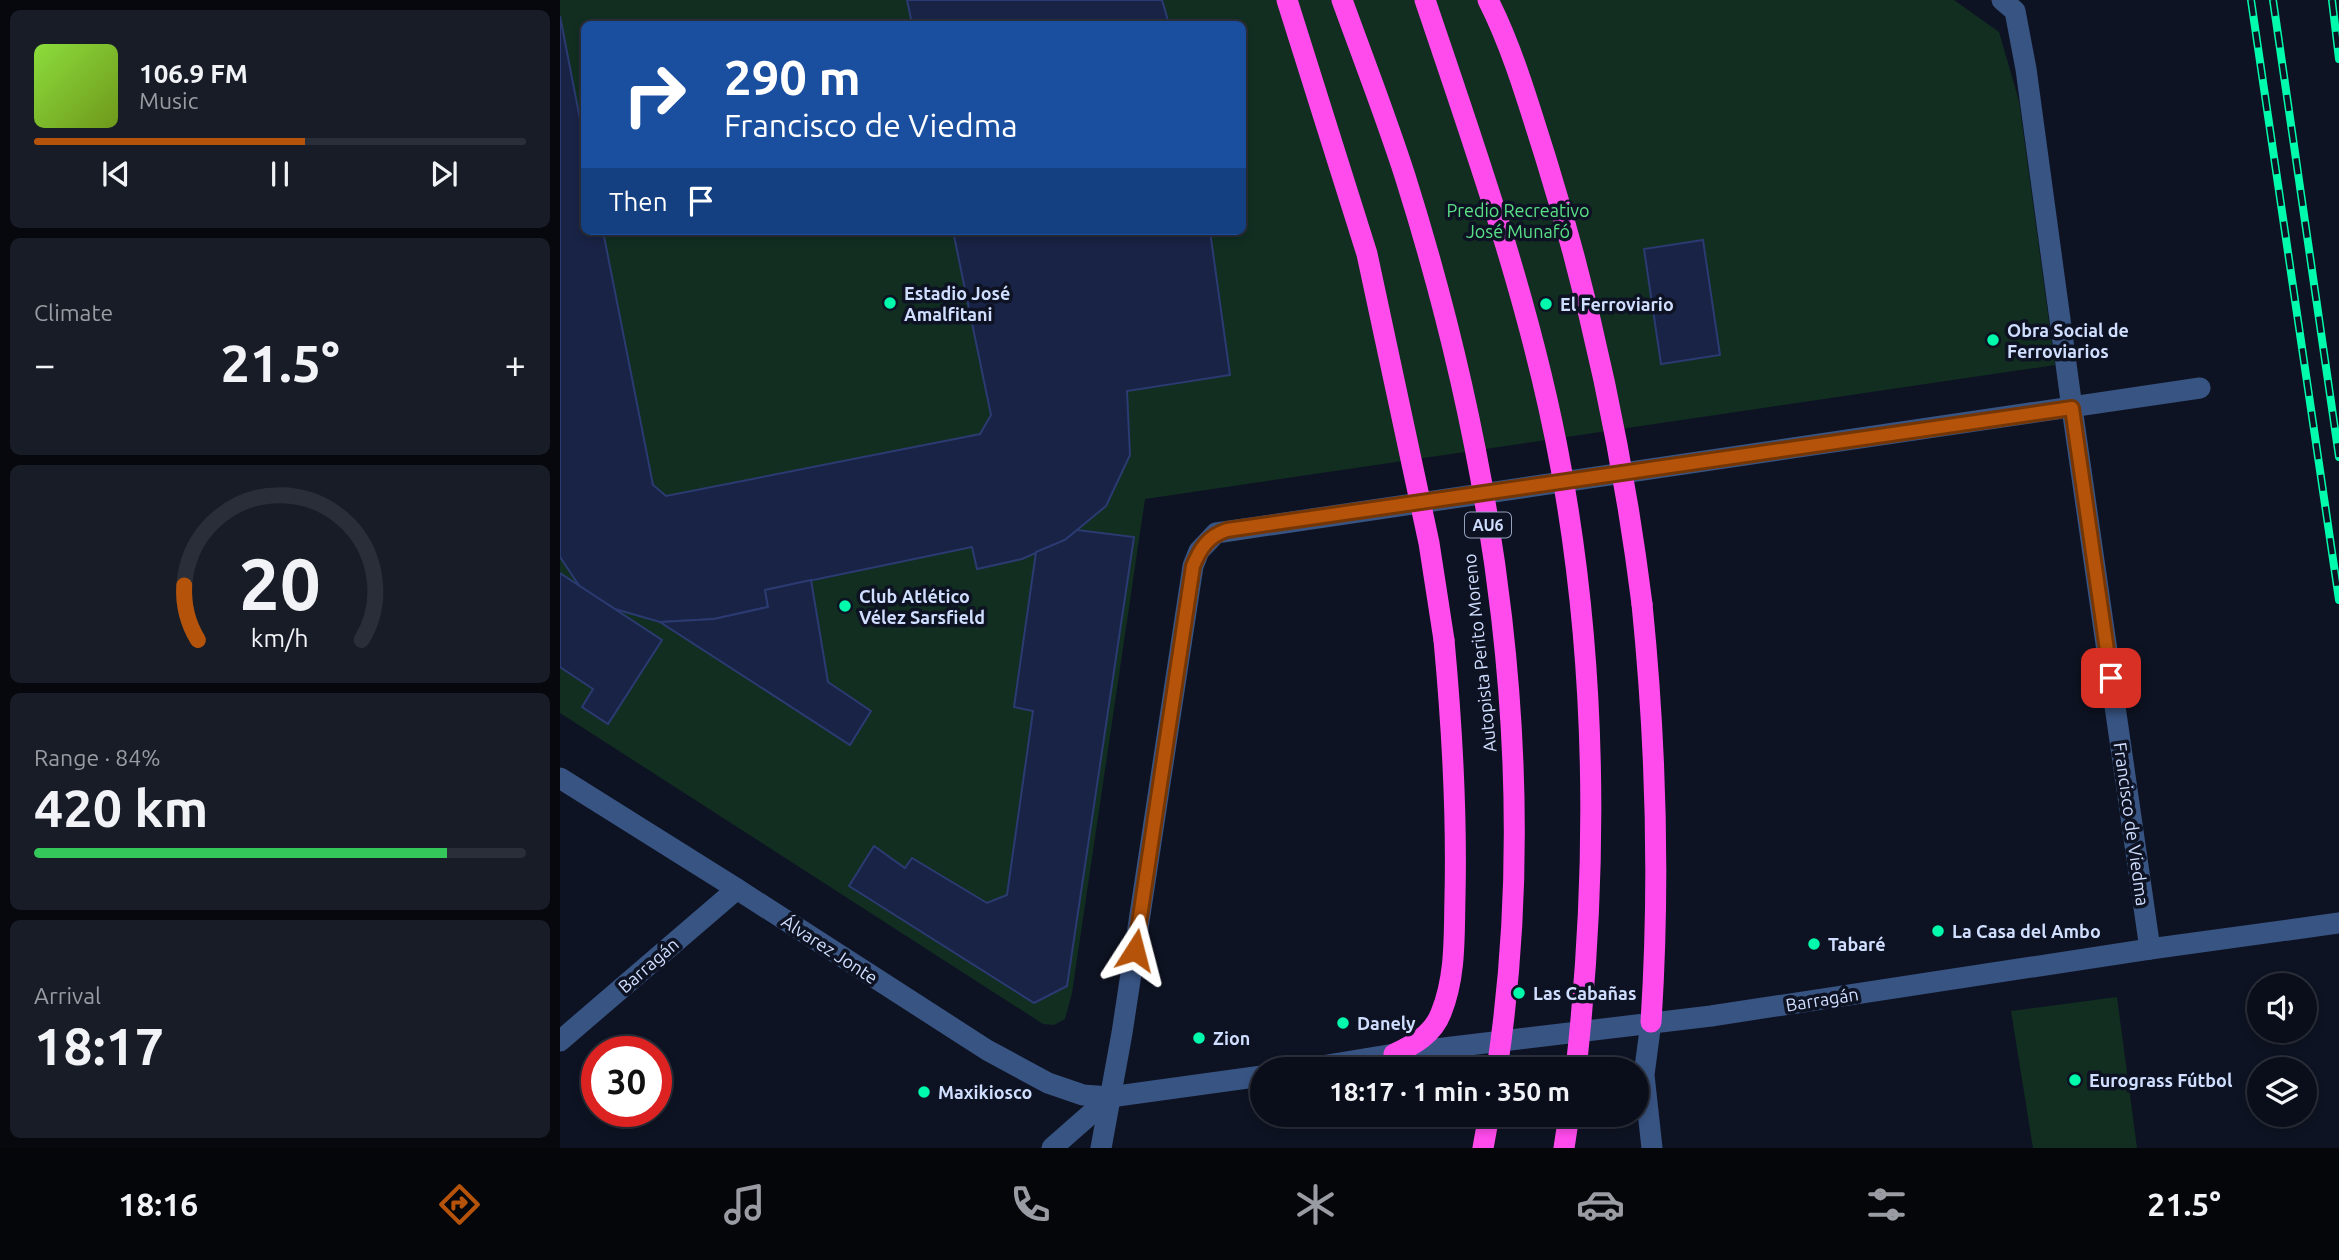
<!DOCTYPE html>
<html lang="en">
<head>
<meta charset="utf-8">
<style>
	body { margin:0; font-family:Ubuntu,sans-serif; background:#181c27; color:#f1f3f6; height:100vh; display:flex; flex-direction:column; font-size:26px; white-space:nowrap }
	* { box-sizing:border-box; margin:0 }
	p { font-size:23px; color:#999ca2 }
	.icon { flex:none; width:38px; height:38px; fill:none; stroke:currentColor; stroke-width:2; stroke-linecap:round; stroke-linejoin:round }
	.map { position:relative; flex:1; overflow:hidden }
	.panel { display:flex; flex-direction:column; gap:10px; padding:10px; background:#06080e; width:560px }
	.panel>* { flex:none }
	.guide { position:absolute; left:21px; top:21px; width:665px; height:214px; border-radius:10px; box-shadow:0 4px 10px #0003,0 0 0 2px #2a2e39; background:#1a4fa0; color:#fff; overflow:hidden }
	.fabs { position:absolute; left:1687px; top:973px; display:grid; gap:14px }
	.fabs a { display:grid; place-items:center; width:70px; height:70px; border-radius:50%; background:#0a0e1a; box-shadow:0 4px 10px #0003,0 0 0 2px #2a2e39; font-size:35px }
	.speed { position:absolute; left:21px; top:1036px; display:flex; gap:14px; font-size:35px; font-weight:700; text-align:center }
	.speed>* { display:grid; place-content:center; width:91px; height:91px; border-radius:50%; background:#0a0e1a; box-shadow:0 4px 10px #0003,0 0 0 2px #2a2e39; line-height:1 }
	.speed .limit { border:10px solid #d22; background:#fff; color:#111 }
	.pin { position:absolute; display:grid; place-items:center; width:60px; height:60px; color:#fff; margin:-30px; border-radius:14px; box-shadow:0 4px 10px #0006 }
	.me { position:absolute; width:77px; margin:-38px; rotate:9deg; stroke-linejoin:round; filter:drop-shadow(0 0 5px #0008) }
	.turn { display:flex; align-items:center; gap:24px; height:147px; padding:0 28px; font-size:32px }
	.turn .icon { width:91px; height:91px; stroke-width:2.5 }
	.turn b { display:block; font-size:49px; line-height:60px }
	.then { display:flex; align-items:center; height:66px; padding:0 28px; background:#0003; gap:14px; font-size:26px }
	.big { font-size:52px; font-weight:600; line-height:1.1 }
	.panel .widget { flex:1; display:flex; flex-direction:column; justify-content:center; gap:10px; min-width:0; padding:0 24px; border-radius:10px; background:#181c27 }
	.panel .dial { align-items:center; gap:0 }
	.dial svg { height:182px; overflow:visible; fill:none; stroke:#2a2e39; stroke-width:7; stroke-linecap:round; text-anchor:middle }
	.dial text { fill:#f1f3f6; stroke:none }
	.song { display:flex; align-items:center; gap:21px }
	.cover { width:84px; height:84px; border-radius:10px; background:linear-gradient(135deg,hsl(90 70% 55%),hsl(80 70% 35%)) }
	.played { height:7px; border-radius:4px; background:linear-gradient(90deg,#b45309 55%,#2a2e39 55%) }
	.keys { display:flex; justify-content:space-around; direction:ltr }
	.heat { display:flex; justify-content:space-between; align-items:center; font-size:38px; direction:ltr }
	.charge { height:10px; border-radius:5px; background:linear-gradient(90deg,#34c759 84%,#2a2e39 0) }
	.trip { position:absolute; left:690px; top:1057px; width:399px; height:70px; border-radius:35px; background:#0a0e1a; box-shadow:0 4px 10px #0003,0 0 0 2px #2a2e39; font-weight:600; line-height:70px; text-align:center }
	.menu { display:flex; height:112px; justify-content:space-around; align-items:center; background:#04060a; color:#999ca2 }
	.menu .icon { width:49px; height:49px }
	.menu .on { color:#b45309 }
	.menu b { font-size:32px; color:#f1f3f6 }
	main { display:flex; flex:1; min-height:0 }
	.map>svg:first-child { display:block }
	.green { fill:#112e21; fill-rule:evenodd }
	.building { fill:#192345; stroke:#2b3a71; stroke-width:2 }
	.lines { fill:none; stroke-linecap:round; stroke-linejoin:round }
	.minor { stroke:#385483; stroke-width:21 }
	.highway { stroke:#ff4bec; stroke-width:21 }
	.rail-casing { stroke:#00fbac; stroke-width:8 }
	.rail { stroke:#0e1323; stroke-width:5; stroke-dasharray:16; stroke-linecap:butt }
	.highway-bridge { stroke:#ff4bec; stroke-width:21 }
	.route-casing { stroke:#753606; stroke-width:18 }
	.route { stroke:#b45309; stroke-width:12 }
	.poi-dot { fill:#00fbac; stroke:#0e1323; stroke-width:2.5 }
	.labels { text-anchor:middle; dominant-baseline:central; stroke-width:7; stroke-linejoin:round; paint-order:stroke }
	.shield { fill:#0e1323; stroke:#96a1bd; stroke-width:2 }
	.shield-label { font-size:16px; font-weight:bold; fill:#d0deff }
	.park-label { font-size:18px; fill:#5ae187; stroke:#0e1323 }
	.poi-label { font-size:18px; font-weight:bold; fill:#d0deff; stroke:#0e1323; text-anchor:start }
	.street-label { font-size:18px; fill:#d0deff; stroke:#0e1323 }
</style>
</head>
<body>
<main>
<section class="panel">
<div class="widget">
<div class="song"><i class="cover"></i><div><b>106.9 FM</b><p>Music</p></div></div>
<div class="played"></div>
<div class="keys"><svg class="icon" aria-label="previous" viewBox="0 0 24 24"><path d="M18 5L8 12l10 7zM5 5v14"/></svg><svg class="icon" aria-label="pause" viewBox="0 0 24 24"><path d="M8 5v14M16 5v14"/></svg><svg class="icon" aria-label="next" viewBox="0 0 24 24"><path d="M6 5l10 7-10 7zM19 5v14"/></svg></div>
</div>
<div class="widget"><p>Climate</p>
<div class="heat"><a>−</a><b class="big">21.5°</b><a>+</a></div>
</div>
<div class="widget dial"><svg viewBox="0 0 100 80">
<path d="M14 69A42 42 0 1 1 86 69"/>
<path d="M14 69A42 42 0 0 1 8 45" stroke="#b45309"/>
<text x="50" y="56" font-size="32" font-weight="700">20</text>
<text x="50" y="72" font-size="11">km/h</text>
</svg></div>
<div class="widget"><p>Range · 84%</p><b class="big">420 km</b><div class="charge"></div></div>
<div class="widget"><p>Arrival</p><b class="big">18:17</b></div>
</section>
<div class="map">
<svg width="1779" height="1148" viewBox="0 0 1779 1148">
	<rect width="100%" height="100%" fill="#0e1323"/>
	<g class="green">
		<path d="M0 0H1394L1439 32 1459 101 1495 365 585 499 512 993 505 1019 494 1025 483 1024 0 713ZM24 24H682V231H24Z"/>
		<polygon points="1557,997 1577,1148 1473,1148 1451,1011"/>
	</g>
	<g class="building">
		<polygon points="347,0 602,0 609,24 352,24"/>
		<polygon points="0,16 24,140 24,231 43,231 93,485 106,496 420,434 431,415 393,231 650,231 670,375 567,391 570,455 546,506 505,540 462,559 417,569 412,547 205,590 208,607 154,619 100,622 55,609 20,587 0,557"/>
		<polygon points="1143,240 1160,355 1101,364 1084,249"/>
		<polygon points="517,530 574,537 507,986 474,1003 289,886 314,846 345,868 352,858 427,903 447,895 473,711 454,707 476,552 505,540"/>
		<polygon points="0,573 102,640 48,724 22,707 33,689 0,667"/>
		<polygon points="251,580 268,682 311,711 290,745 100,622 154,619 208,607 205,590"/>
	</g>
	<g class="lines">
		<g class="minor">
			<polyline points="1442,0 1455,11 1466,69 1512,408 1590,949"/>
			<polyline points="0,778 177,889 427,1050 488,1083 523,1095 550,1097 702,1076"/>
			<polyline points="1091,1022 1084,1075 1092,1148"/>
			<polyline points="0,1041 177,889"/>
			<polyline points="743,1069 834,1054 1151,1016 1590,949 1779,923"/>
			<polyline points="492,1148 550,1097"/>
			<polyline points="541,1148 562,1033 633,566 639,551 656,533 1640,388"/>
		</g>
		<g class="highway">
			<path d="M1082 604C1096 743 1100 883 1091 1022"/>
			<path d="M834 1054C854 1045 873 1034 881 1013 896 976 894 936 895 897 897 811 892 726 884 640"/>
			<polyline points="923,1148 929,1115"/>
			<polyline points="1004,1148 1009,1115"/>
		</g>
		<g class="rail-casing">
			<g id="rail">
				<polyline points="1691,0 1779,600"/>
				<polyline points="1713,0 1779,457"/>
				<polyline points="1772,0 1779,59"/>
			</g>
		</g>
		<use href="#rail" class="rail"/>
		<g class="highway-bridge">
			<polyline points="727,0 807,254 869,543 884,640"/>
			<path d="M782 0C803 58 826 117 845 176 935 461 982 771 937 1069"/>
			<path d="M865 0C917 154 972 308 1001 468 1037 665 1038 871 1016 1069"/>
			<path d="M928 0C953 49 969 106 986 159 1031 304 1063 453 1082 604"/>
		</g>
	</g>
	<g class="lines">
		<g class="route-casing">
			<path id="route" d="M575 950 633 566C640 549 648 536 667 530L1512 408 1551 678"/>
		</g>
		<use href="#route" class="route"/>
	</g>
	<g class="poi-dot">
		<circle cx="330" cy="303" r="7"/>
		<circle cx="986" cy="304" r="7"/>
		<circle cx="1433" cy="340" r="7"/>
		<circle cx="285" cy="606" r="7"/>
		<circle cx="1378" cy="931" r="7"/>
		<circle cx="1254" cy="944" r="7"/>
		<circle cx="959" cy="993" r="7"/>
		<circle cx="783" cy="1023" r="7"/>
		<circle cx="639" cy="1038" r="7"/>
		<circle cx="1515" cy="1080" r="7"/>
		<circle cx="364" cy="1092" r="7"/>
	</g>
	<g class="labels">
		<rect class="shield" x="905" y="512.5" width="46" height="25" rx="5"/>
		<g class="shield-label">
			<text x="928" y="525">AU6</text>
		</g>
		<g class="park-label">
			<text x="958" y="210">Predio Recreativo<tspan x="958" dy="21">José Munafó</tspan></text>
		</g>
		<g class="poi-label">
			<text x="344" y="293">Estadio José<tspan x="344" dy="21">Amalfitani</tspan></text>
			<text x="1000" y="304">El Ferroviario</text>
			<text x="1447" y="330">Obra Social de<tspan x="1447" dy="21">Ferroviarios</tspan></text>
			<text x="299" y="596">Club Atlético<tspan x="299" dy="21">Vélez Sarsfield</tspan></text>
			<text x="1392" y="931">La Casa del Ambo</text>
			<text x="1268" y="944">Tabaré</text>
			<text x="973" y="993">Las Cabañas</text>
			<text x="797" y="1023">Danely</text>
			<text x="653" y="1038">Zion</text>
			<text x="1529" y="1080">Eurograss Fútbol</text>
			<text x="378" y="1092">Maxikiosco</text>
		</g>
		<g class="street-label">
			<text transform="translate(919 653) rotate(-96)">Autopista Perito Moreno</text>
			<text transform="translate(1572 824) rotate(82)">Francisco de Viedma</text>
			<text transform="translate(270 949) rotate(33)">Álvarez Jonte</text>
			<text transform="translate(88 965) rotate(-41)">Barragán</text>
			<text transform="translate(1262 999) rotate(-9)">Barragán</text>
		</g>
	</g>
</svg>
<div class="fabs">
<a><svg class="icon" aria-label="sound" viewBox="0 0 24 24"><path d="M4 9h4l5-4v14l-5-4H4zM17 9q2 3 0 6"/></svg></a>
<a><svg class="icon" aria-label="layers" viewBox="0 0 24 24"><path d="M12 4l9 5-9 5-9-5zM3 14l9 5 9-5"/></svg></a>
</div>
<div class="speed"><div class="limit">30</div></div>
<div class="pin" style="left:1551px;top:678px;background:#d93025"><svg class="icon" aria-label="arrive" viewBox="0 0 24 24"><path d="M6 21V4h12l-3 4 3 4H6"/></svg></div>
<svg class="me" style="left:575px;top:950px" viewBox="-20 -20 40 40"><path d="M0-17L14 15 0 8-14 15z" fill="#b45309" stroke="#fff" stroke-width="4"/></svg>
<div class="trip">18:17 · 1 min · 350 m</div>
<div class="guide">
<div class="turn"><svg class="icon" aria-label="right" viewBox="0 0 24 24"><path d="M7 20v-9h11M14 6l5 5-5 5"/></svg><div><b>290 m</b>Francisco de Viedma</div></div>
<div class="then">Then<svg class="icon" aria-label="arrive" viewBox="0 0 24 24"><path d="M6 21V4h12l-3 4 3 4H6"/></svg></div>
</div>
</div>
</main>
<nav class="menu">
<b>18:16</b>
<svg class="icon on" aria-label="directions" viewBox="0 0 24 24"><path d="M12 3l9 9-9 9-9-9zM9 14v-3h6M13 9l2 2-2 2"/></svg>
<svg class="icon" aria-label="music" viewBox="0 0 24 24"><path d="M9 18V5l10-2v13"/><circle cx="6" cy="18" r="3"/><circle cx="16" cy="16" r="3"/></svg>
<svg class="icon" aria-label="phone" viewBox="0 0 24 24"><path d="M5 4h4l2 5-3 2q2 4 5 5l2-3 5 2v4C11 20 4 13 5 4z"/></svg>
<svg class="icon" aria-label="climate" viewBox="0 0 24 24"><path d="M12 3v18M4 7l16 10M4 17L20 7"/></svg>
<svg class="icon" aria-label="car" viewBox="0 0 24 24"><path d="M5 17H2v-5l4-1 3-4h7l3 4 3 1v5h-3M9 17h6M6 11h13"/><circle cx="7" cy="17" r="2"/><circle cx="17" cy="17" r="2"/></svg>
<svg class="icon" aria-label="filters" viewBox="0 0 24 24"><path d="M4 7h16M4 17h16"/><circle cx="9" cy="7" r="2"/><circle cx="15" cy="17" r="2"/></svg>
<b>21.5°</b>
</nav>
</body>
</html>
